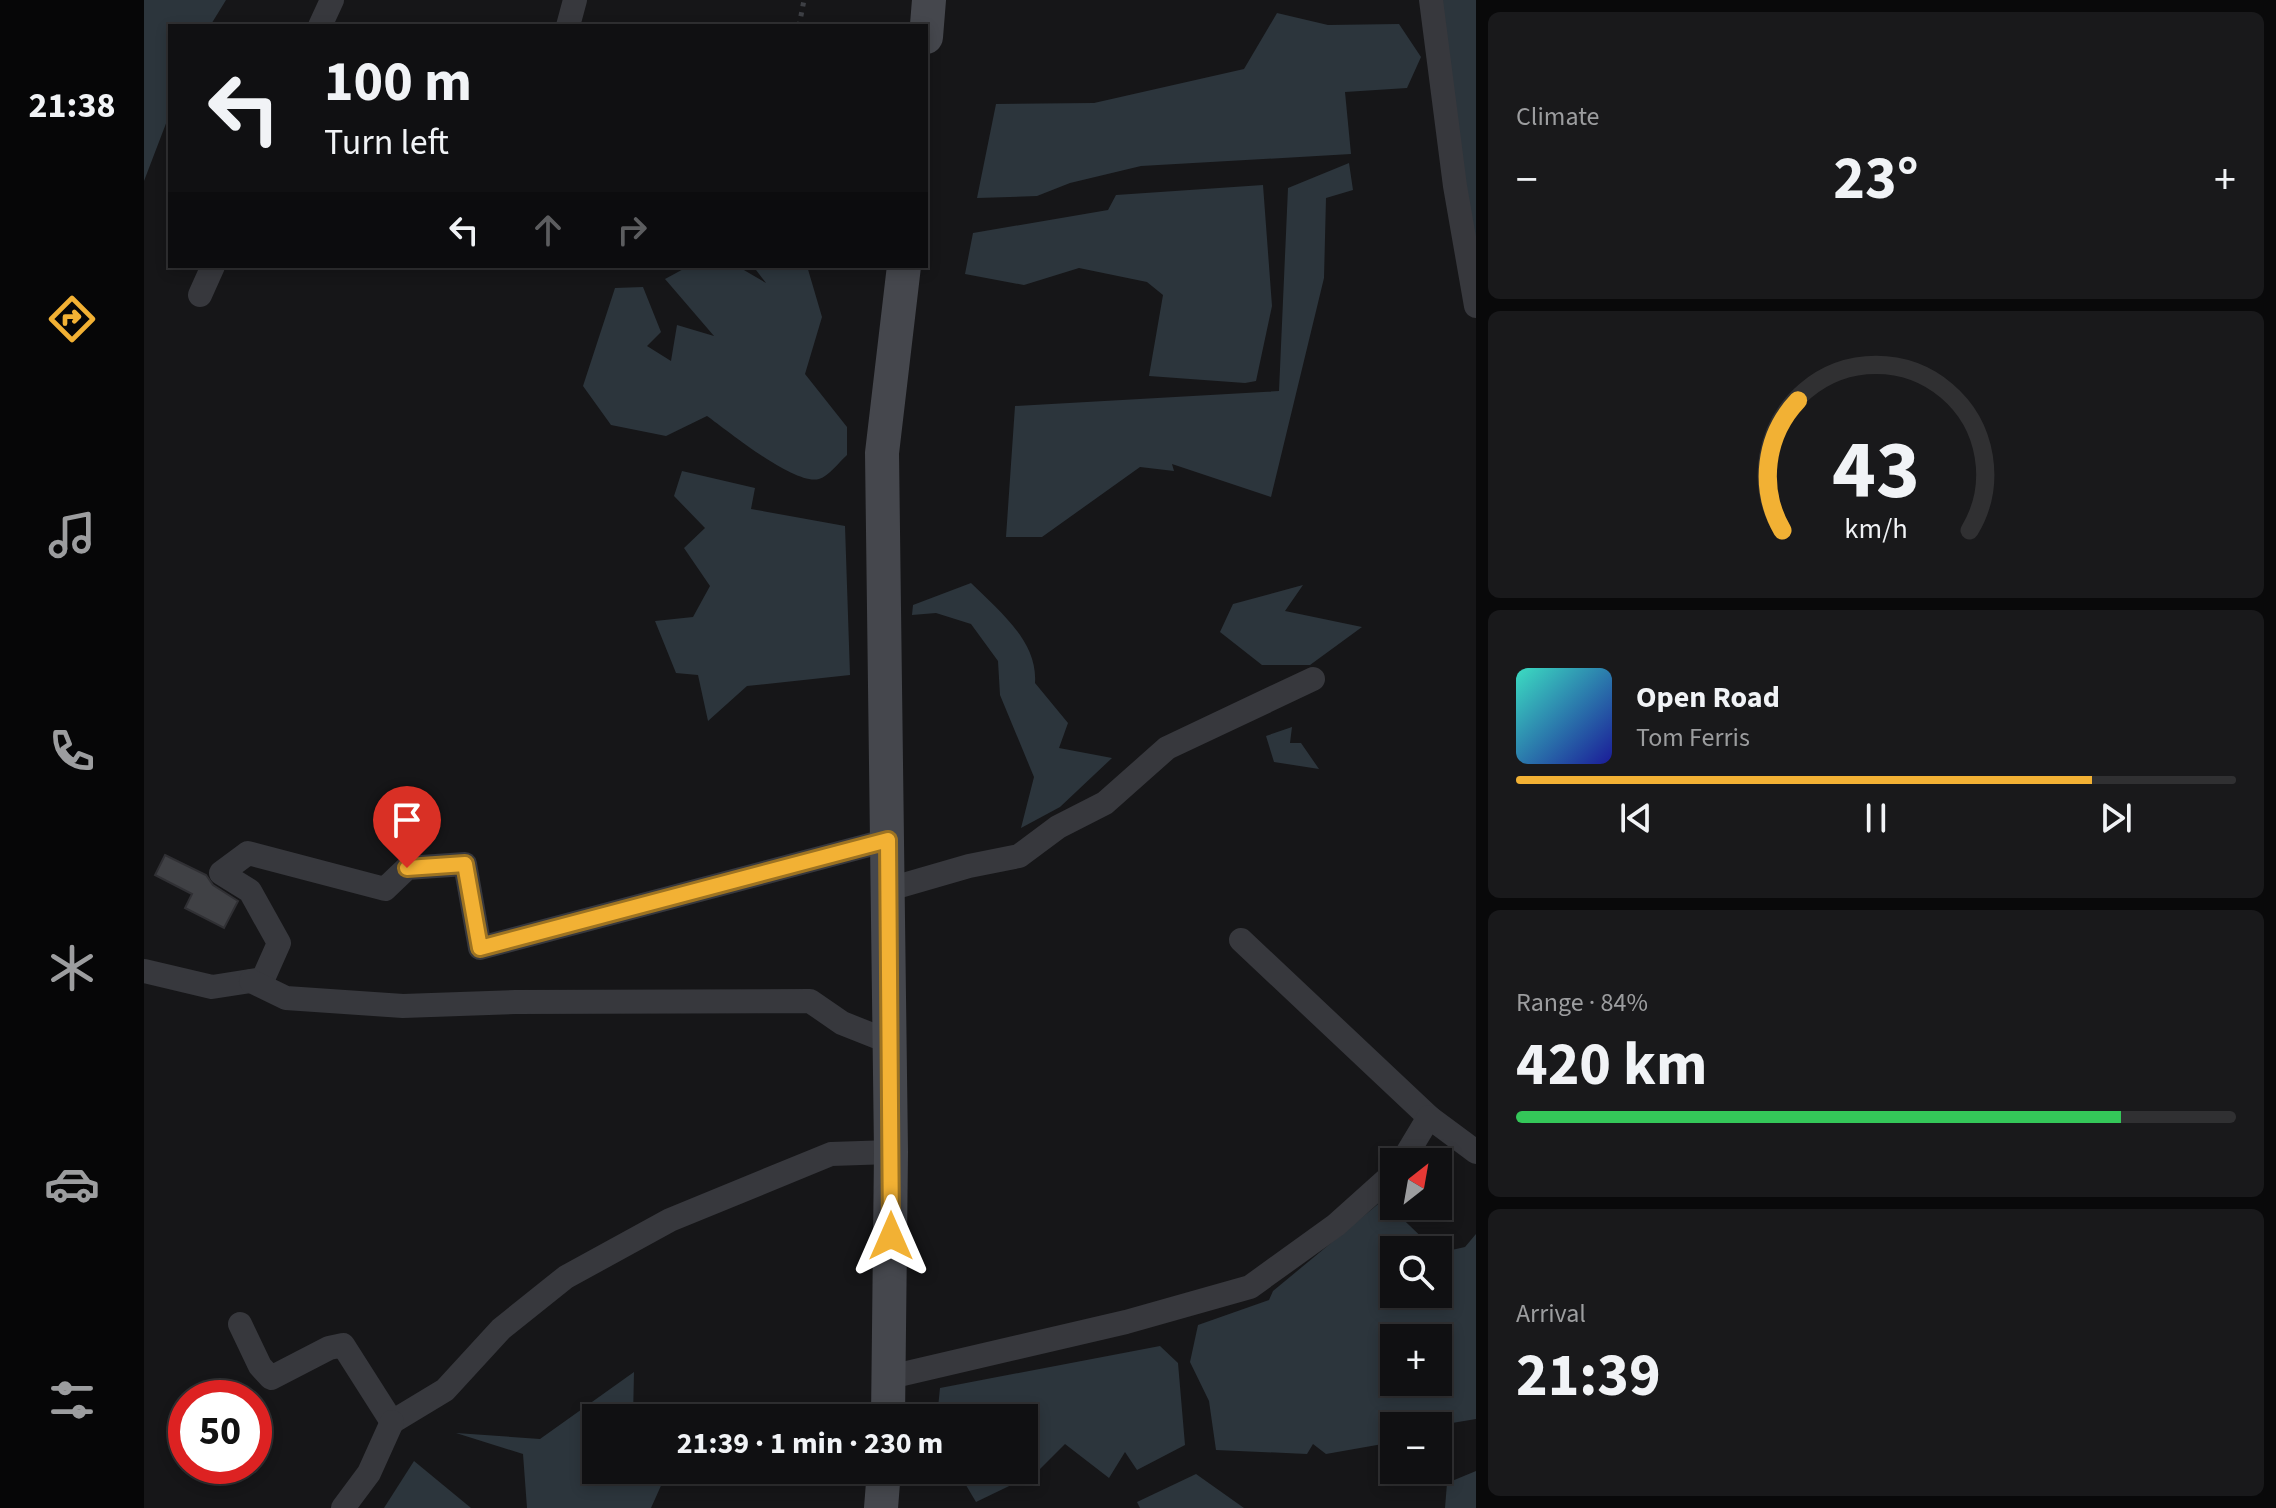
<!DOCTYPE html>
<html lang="en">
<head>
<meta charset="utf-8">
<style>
	body { margin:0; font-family:"Source Sans 3",sans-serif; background:#19191b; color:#f1f3f6; height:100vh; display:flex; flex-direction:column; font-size:30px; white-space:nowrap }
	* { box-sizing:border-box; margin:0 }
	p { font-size:26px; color:#9c9d9f }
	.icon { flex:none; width:44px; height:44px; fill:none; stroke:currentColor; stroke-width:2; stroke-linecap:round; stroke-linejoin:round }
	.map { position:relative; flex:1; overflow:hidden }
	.drawer { display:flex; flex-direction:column; gap:12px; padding:12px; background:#09090a; width:800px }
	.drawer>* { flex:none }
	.hud { position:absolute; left:24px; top:24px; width:760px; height:244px; border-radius:0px; box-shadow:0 4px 12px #0003,0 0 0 2px #303032; background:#101012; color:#f1f3f6; overflow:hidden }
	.needle { width:52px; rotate:31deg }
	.controls { position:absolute; left:1236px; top:1148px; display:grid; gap:16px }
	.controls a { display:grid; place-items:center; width:72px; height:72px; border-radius:0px; background:#101012; box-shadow:0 4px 12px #0003,0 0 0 2px #303032; font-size:40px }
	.speed { position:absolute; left:24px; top:1380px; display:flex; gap:16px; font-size:40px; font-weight:700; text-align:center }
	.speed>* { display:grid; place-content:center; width:104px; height:104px; border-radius:50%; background:#101012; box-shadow:0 4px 12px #0003,0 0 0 2px #303032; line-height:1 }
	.speed .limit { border:12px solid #d22; background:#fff; color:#111 }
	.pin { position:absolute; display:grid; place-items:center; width:68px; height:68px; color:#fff; margin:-82px -34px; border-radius:50% 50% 50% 0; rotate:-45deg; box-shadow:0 0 8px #0007 }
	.pin .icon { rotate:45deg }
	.me { position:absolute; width:88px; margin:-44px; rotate:0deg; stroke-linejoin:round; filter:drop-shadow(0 0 6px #0008) }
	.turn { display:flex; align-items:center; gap:28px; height:168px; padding:0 24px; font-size:36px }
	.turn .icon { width:104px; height:104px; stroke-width:2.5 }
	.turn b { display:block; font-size:56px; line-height:68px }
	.lanes { display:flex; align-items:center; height:76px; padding:0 24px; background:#0003; justify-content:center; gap:40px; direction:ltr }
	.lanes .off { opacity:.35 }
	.big { font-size:60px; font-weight:700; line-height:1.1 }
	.drawer .tile { flex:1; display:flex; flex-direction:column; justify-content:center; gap:12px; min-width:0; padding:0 28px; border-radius:12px; background:#19191b }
	.drawer .dial { align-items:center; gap:0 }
	.dial svg { height:208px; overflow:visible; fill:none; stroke:#303032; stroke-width:7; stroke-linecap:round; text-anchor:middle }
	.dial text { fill:#f1f3f6; stroke:none }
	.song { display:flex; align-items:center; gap:24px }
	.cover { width:96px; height:96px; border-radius:12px; background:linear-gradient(135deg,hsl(170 70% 55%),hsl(240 70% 35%)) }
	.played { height:8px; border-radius:4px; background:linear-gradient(90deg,#f2b134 80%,#303032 80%) }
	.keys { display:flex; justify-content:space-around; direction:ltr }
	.heat { display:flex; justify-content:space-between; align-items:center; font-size:44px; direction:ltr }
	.charge { height:12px; border-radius:6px; background:linear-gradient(90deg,#34c759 84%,#303032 0) }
	.trip { position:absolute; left:438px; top:1404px; width:456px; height:80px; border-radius:0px; background:#101012; box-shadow:0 4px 12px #0003,0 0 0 2px #303032; font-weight:700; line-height:80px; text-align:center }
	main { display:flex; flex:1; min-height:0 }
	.menu { display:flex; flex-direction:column; width:144px; justify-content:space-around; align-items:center; background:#060607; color:#9c9d9f }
	.menu .icon { width:56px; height:56px }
	.menu .current { color:#f2b134 }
	.menu b { font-size:36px; color:#f1f3f6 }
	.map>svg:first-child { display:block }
	.water { fill:#2c353c; fill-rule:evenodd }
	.building { fill:#404145; stroke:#303034; stroke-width:2 }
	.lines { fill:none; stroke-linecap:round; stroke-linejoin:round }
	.path { stroke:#3d3f44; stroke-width:5; stroke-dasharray:4 6; stroke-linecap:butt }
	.minor { stroke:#37383d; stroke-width:24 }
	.secondary { stroke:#45474d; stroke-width:34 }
	.route-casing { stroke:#9d7322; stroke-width:20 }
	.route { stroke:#f2b134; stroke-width:14 }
</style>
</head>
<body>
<main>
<nav class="menu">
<b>21:38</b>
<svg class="icon current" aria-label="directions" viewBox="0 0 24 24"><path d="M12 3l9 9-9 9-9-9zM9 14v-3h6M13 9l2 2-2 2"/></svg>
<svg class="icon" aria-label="music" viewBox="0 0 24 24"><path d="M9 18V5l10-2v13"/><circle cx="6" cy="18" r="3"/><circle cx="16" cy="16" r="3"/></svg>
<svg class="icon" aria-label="phone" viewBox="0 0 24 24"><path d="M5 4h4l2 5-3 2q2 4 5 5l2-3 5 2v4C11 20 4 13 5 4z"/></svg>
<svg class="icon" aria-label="climate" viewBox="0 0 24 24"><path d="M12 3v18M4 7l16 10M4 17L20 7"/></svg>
<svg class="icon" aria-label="car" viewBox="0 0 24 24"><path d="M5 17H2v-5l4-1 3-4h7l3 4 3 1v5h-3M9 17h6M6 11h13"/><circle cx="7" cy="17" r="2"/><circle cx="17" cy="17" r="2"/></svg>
<svg class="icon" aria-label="filters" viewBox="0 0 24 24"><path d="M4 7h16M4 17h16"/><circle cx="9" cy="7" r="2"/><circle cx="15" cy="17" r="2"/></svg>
</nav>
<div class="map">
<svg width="1332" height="1508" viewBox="0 0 1332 1508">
	<rect width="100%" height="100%" fill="#161618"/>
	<g class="water">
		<polygon points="0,0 82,0 66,26 26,26 26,113 0,181"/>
		<polygon points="1297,0 1332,0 1332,269"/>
		<polygon points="1133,13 1184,25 1255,24 1277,57 1263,88 1201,92 1207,154 997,166 926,183 893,196 833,198 852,104 950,103 1100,69"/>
		<polygon points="1205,163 1209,190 1182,198 1180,278 1127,497 1028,464 1030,471 996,467 898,537 862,537 871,406 1135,391 1144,188"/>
		<polygon points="1119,185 1128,306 1112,381 1101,383 1005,376 1019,295 1003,282 935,268 880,285 821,274 829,233 964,210 972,195"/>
		<path d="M545 266H593L622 283 609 266H663L678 317 661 374 703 427V455C695 462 685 476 675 479 651 486 584 431 563 416L522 436 467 425 439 386 471 288 499 287 517 332 503 346 527 361 533 325 570 336 521 279Z"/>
		<polygon points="538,471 611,488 607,509 701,526 706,675 603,686 564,721 554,675 532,673 511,621 549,617 566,586 540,548 561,528 530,496"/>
		<path d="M827 583C854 610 894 641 891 683L924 723 915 748 968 758 916 807 877 828 890 777 856 695 854 661 827 624 792 613 768 615 769 605Z"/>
		<polygon points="1159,585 1141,611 1218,627 1166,665 1118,665 1076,632 1089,604"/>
		<polygon points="1148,727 1146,743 1157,743 1175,769 1130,762 1122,736"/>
		<path d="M1239 1200 1291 1250H1250V1294H1294V1253L1321 1247 1332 1234V1419L1290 1426H1250V1442L1182 1454 1169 1444 1163 1454 1072 1450 1065 1401 1046 1362 1054 1325 1125 1300 1129 1291ZM1250 1338H1294V1382H1250Z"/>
		<polygon points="1016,1346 1034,1363 1041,1445 993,1470 981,1452 965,1478 921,1444 892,1473 832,1502 813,1470 880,1470 880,1418 793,1418 796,1388"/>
		<polygon points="490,1372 489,1418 452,1418 452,1470 524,1470 507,1508 383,1508 379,1454 312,1433 396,1439"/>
		<polygon points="523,1406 575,1409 575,1418 511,1418"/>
		<polygon points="270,1461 327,1508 240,1508"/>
		<polygon points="1332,1471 1332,1508 1301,1508 1303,1483"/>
		<polygon points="1052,1474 1100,1508 996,1508 993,1502"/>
	</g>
	<polygon class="building" points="21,855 62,875 69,885 94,901 80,928 41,908 48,894 11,875"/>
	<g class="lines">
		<polyline class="path" points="655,26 660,0"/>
		<g class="minor">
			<polyline points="1287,0 1311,186 1332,306"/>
			<polyline points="176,26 188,0"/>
			<polyline points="424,26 431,0"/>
			<polyline points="56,295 69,266"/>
			<polyline points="742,890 825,866 875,856 914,827 961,803 1023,748 1169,679"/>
			<polyline points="1097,940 1285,1117"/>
			<polyline points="0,971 68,987 119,979 135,943 106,891 77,873 104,853 241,889 263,868 321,864 336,948 744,840"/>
			<polyline points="107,981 142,998 259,1006 371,1002 666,1001 698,1023 746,1042"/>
			<polyline points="1258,1162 1285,1117 1332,1152"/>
			<polyline points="96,1324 116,1366 127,1378 185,1348 199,1345 248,1422 301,1390 357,1329 422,1277 526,1220 687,1154 747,1152"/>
			<polyline points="746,1377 982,1322 1106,1287 1192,1225 1250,1173"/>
			<polyline points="199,1508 225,1473 248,1422"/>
		</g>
		<g class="secondary">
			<polyline points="782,37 785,0"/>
			<polyline points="744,1418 747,1152 738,453 760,266"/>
			<polyline points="737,1508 740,1470"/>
		</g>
	</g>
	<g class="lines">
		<g class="route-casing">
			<polyline id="route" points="263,868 321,864 336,948 744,840 747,1236"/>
		</g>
		<use href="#route" class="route"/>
	</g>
</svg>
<div class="controls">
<a><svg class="needle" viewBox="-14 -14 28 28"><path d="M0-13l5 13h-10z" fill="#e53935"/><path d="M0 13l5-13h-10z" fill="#9c9d9f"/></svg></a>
<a><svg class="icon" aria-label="search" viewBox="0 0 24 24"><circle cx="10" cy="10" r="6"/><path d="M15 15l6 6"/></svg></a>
<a>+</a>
<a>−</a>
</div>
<div class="speed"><div class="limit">50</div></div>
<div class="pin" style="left:263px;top:868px;background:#d93025"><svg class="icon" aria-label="arrive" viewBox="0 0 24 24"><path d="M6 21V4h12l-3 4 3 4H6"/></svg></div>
<svg class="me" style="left:747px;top:1236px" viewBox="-20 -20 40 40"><path d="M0-17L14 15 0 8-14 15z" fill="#f2b134" stroke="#fff" stroke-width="4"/></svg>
<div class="trip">21:39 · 1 min · 230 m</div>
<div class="hud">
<div class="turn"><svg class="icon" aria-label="left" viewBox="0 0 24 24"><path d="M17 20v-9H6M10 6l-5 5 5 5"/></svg><div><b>100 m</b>Turn left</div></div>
<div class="lanes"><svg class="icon" aria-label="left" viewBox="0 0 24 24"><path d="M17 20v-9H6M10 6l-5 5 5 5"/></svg><svg class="icon off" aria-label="ahead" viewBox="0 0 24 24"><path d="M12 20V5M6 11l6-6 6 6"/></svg><svg class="icon off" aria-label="right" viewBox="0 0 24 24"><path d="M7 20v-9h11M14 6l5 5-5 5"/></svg></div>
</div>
</div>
<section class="drawer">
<div class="tile"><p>Climate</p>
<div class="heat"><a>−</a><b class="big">23°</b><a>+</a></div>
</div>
<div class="tile dial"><svg viewBox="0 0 100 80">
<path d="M14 69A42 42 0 1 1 86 69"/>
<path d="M14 69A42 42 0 0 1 20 19" stroke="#f2b134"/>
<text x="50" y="56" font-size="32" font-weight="700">43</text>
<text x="50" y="72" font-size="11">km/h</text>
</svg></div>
<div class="tile">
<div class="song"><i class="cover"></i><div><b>Open Road</b><p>Tom Ferris</p></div></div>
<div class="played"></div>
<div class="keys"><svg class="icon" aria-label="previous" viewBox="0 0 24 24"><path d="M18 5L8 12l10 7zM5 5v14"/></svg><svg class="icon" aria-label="pause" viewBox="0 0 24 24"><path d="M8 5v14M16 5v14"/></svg><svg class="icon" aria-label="next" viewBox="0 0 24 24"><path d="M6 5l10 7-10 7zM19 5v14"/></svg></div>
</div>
<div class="tile"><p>Range · 84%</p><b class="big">420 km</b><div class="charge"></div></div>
<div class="tile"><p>Arrival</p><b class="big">21:39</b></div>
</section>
</main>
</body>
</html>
